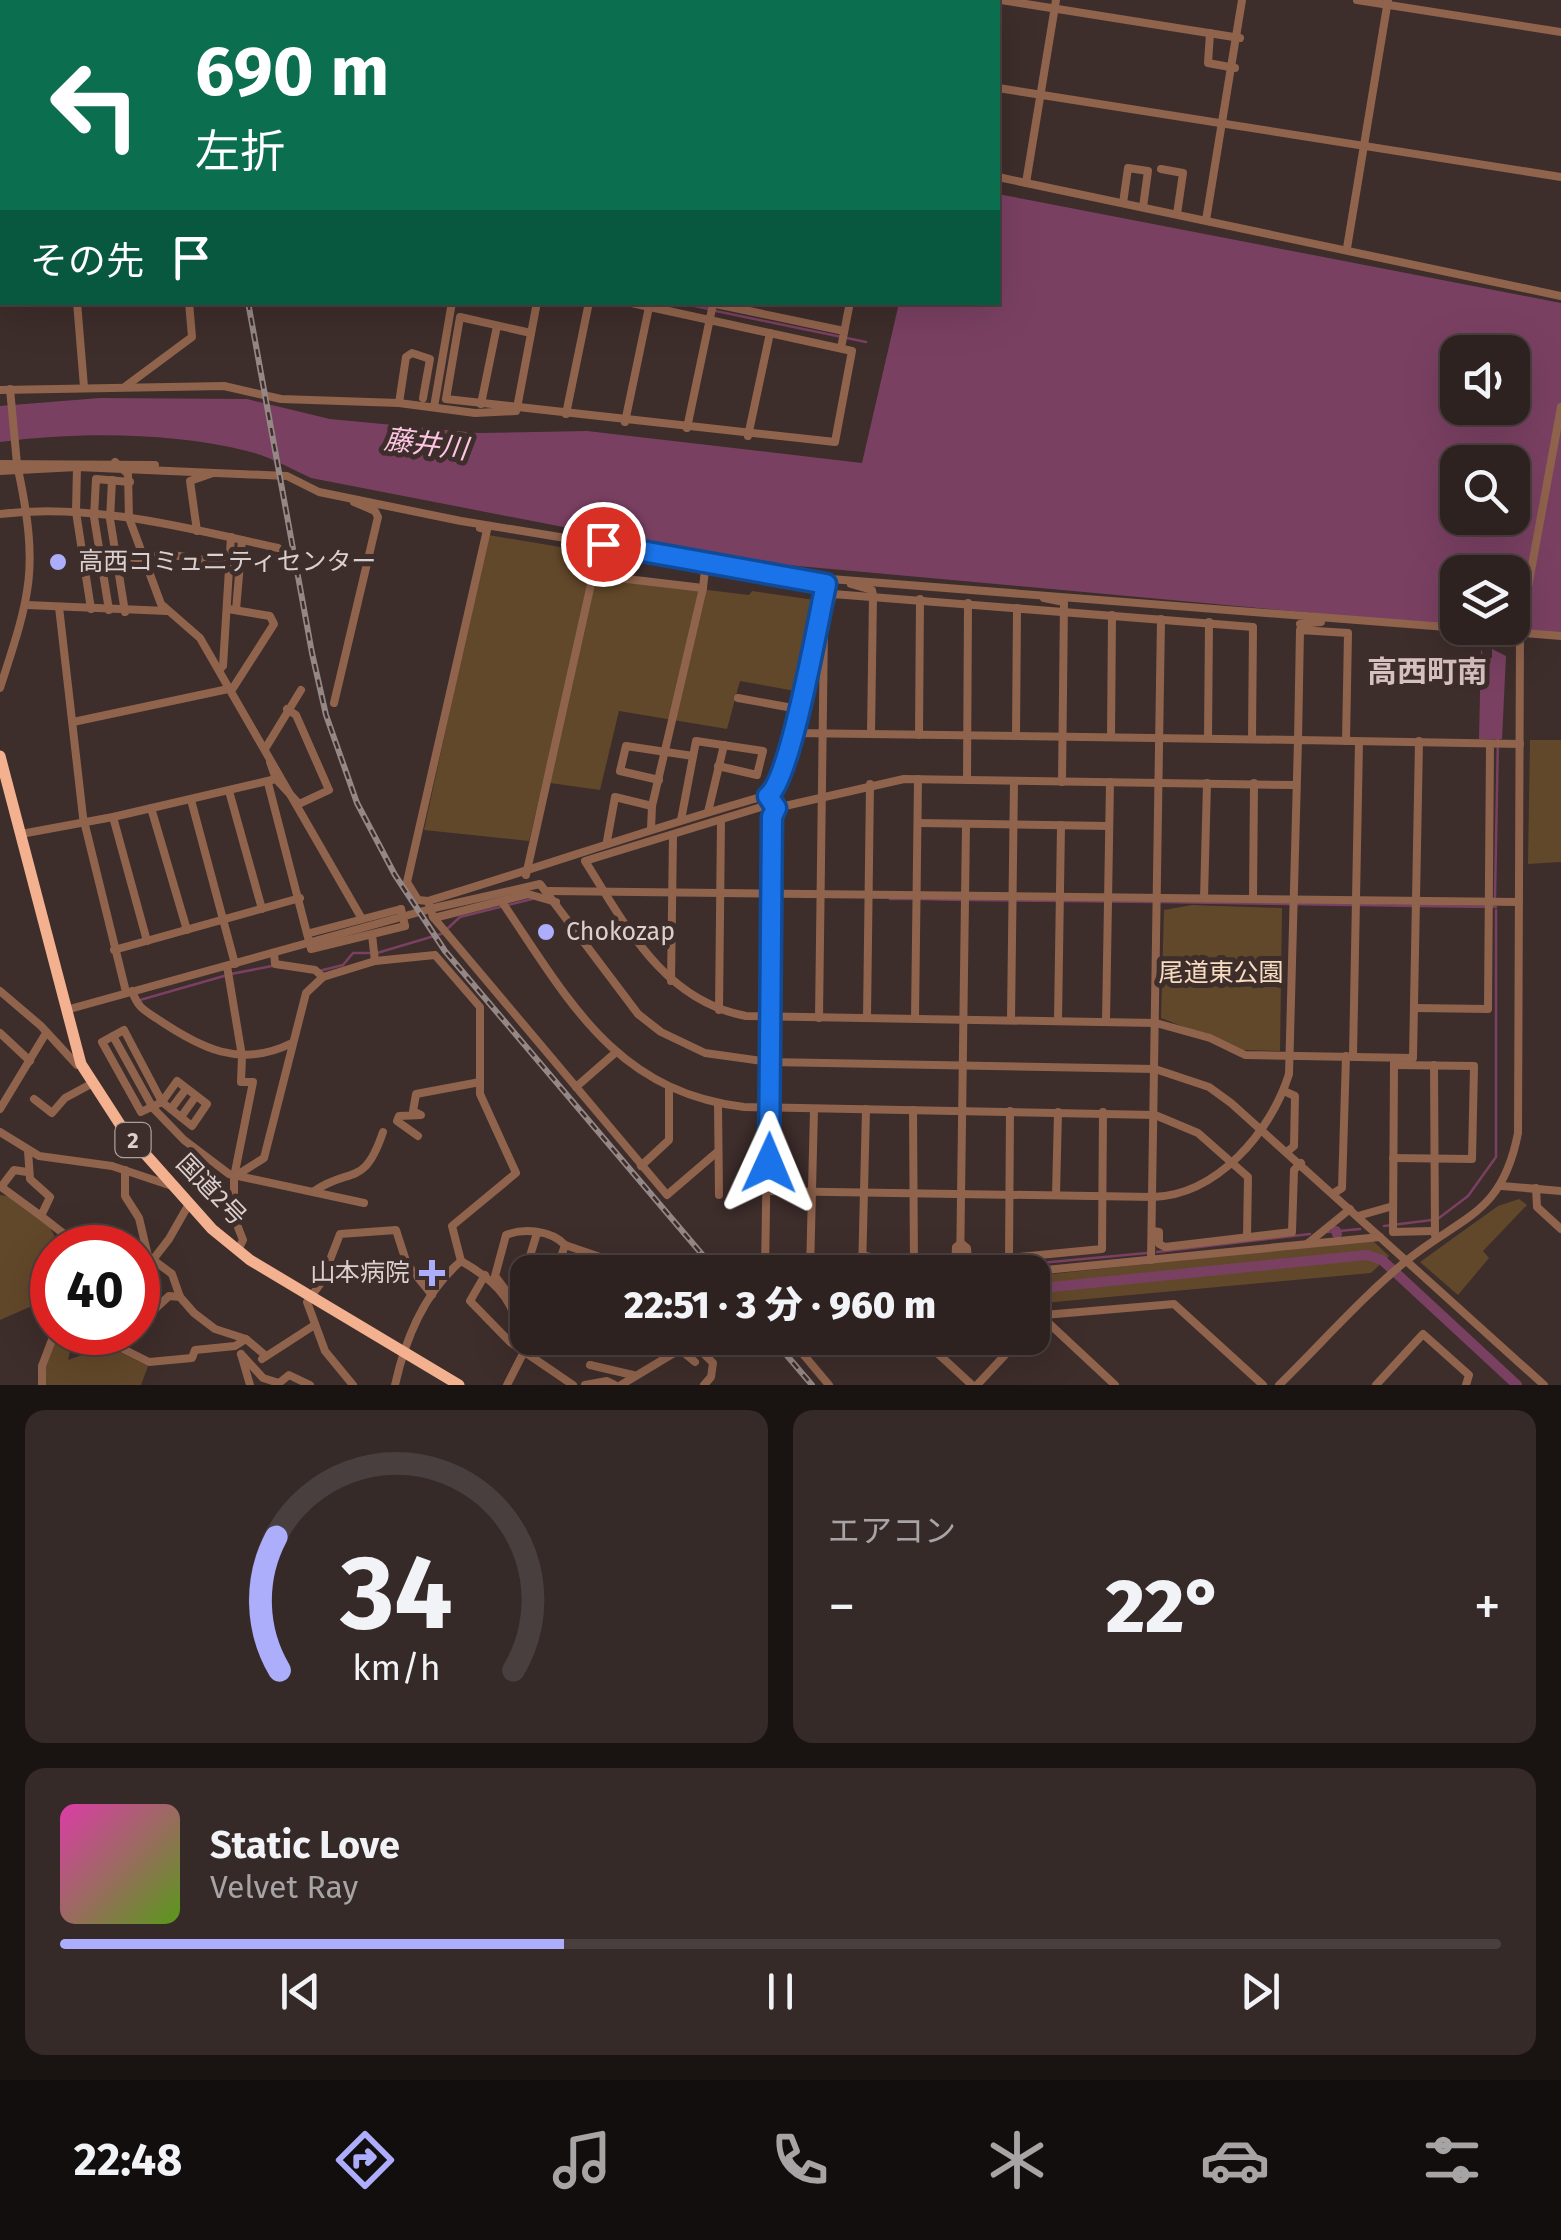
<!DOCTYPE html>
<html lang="ja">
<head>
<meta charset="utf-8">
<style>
	body { margin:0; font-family:"Fira Sans","Noto Sans JP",sans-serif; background:#362a29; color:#f1f3f6; height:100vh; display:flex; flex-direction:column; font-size:38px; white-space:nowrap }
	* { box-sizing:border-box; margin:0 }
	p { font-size:32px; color:#a7a4a5 }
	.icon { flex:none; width:55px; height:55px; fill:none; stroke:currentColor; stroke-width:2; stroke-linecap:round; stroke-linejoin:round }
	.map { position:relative; height:1385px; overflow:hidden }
	.panel { display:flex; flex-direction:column; gap:25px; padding:25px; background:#191312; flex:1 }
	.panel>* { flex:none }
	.banner { position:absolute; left:0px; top:0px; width:1000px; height:305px; box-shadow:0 10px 40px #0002,0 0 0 2px #493f3e; background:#0b6e4f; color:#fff; overflow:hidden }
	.fabs { position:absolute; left:1440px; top:335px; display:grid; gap:20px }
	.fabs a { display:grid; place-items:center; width:90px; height:90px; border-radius:20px; background:#2e2220; box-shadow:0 10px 40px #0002,0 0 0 2px #493f3e; font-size:50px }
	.speed { position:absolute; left:30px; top:1225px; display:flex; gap:20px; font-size:50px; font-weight:700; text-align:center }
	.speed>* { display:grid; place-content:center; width:130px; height:130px; border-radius:50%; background:#2e2220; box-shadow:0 10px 40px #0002,0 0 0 2px #493f3e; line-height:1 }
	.speed .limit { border:15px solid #d22; background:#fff; color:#111 }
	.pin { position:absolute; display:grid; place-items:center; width:85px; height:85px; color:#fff; margin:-42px; border:5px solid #fff; border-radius:50%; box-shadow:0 2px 10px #0007 }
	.me { position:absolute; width:110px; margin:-55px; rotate:1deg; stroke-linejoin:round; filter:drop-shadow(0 0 8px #0008) }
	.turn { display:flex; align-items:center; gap:35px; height:210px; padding:0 30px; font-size:45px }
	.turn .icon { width:130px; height:130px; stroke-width:2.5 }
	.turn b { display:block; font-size:70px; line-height:85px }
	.then { display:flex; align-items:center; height:95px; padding:0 30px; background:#0003; gap:20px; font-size:38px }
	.big { font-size:75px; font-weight:800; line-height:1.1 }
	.panel .widget { flex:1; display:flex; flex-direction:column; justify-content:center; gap:15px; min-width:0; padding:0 35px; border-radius:20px; background:#362a29 }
	.panel .dial { align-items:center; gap:0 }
	.dial svg { height:260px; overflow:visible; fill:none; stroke:#493f3e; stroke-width:7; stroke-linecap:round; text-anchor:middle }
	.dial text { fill:#f1f3f6; stroke:none }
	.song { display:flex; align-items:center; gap:30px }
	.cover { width:120px; height:120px; border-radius:15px; background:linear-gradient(135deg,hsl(320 70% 55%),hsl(90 70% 35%)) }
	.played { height:10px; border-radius:5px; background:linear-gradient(90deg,#adaefb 35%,#493f3e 35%) }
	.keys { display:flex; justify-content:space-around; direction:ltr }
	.heat { display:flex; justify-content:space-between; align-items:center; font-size:55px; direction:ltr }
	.panel .tiles { flex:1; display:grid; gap:25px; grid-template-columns:1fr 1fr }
	.widget:last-child { grid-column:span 2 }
	.trip { position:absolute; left:510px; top:1255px; width:540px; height:100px; border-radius:20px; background:#2e2220; box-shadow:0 10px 40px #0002,0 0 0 2px #493f3e; font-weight:800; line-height:100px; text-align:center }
	.dock { display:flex; height:160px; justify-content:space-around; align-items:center; background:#120e0d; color:#a7a4a5 }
	.dock .icon { width:70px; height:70px }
	.dock .selected { color:#adaefb }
	.dock b { font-size:45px; color:#f1f3f6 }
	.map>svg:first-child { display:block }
	.green { fill:#62482a }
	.water { fill:#7a4062; fill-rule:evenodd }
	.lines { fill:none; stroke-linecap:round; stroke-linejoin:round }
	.stream { stroke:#7a4062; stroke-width:2.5 }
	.river { stroke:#7a4062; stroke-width:10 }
	.minor { stroke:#90634c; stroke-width:8 }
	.highway { stroke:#f4b18f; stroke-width:11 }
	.rail-casing { stroke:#948785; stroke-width:6 }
	.rail { stroke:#3d2d2b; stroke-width:2.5; stroke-dasharray:8; stroke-linecap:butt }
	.minor-bridge { stroke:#90634c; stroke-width:8 }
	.route-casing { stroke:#114b97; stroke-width:25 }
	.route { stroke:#1a73e8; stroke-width:18 }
	.poi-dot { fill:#adaefb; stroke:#3d2d2b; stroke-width:4 }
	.labels { text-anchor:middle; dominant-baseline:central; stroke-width:10; stroke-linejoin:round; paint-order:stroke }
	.shield { fill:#3d2d2b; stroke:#ac9f9d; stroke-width:2.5 }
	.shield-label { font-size:22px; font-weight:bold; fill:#dbd0ce }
	.poi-label { font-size:25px; fill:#dbd0ce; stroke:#3d2d2b; text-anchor:start }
	.park-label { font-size:25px; fill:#f8dcc0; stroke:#3d2d2b }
	.street-label { font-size:25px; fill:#dbd0ce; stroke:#3d2d2b }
	.water-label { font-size:28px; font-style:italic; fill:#fdc6e3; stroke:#3d2d2b }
	.quarter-label { font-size:30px; font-weight:bold; fill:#d7c1be; stroke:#3d2d2b }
</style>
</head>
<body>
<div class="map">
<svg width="1561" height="1385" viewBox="0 0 1561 1385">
	<rect width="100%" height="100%" fill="#3d2d2b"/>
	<g class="green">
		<polygon points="488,535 590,552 592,576 749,595 752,591 815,600 795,691 740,681 727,729 619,711 600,790 543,782 529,841 424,830"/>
		<polygon points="1530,740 1561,740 1561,862 1528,864"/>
		<polygon points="1192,905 1282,908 1280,1051 1243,1050 1161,1018 1164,910"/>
		<path d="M0 1195C35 1199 46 1218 60 1247L52 1248V1290L32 1306 0 1320Z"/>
		<polygon points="1519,1199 1527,1205 1483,1251 1489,1258 1458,1295 1420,1262 1498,1206"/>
		<polygon points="1372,1240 1389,1256 1371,1273 1033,1304 1033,1276"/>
		<polygon points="58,1332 74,1334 68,1360 107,1346 148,1366 141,1385 44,1385 42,1366"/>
	</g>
	<g class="water">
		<path d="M998 194 1561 303V634L1479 628H1512V572H1458L1457 626 733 560 311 478C291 469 269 456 247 451 169 432 79 432 0 442V406L100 398 247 399 330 419 478 433 587 431 862 463 899 303 998 302ZM1458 352H1512V408H1458ZM1458 462H1512V518H1458Z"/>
		<polygon points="1481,649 1484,658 1492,658 1492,649 1506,656 1502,739 1479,739"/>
	</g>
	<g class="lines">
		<g class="stream">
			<polyline points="0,113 2,113"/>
			<polyline points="676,302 709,309"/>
			<polyline points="716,311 866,342"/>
			<polyline points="1495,897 1498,735"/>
			<polyline points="890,899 912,899"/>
			<polyline points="920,899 962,900"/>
			<polyline points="970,900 1152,902"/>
			<polyline points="1160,902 1352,905"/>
			<polyline points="1360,905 1412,906"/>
			<polyline points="1420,906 1496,907"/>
			<polyline points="447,929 460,917 532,899"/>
			<polyline points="377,953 441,934"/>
			<polyline points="319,971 343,965 353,953 369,953"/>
			<polyline points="231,974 272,966"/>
			<polyline points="140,1000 224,976"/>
			<polyline points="1439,1218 1468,1196 1496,1157 1496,910"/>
			<polyline points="1384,1226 1432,1220"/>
			<polyline points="1328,1232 1360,1229"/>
			<polyline points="1157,1252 1310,1234"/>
			<polyline points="965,1270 1147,1253"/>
			<polyline points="940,1272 955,1271"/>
		</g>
		<g class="river">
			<polyline points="1336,1231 1337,1234"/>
			<polyline points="1032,1289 1367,1255 1382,1260 1517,1385"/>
		</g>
		<g class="minor">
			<polyline points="41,0 45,2"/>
			<polyline points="67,0 72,2"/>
			<polyline points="113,0 113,2"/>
			<polyline points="177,0 177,2"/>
			<polyline points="206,0 206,2"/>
			<polyline points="292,0 293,2"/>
			<polyline points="448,0 464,2"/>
			<polyline points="1001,0 1240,38"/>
			<polyline points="1357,0 1561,32"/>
			<polyline points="313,2 331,0"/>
			<polyline points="391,2 391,0"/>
			<polyline points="502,2 503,0"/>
			<polyline points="643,2 644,0"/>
			<polyline points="781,2 781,0"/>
			<polyline points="917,2 917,0"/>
			<polyline points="0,27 2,30"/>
			<polyline points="1210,33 1208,63 1235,68"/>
			<polyline points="0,46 2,47"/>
			<polyline points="998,88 1561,177"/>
			<polyline points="0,107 2,108"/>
			<polyline points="1161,169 1183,173 1177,214"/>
			<polyline points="998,177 1561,296"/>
			<polyline points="1026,183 1056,0"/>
			<polyline points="1123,203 1128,168 1148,171 1143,207"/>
			<polyline points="1206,220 1242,0"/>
			<polyline points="1347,248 1388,0"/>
			<polyline points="0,287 2,286"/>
			<polyline points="77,302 84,387"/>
			<polyline points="706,302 844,331"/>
			<polyline points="531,333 460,317 446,399 835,442 852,351 627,302"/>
			<polyline points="841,348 850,302"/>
			<polyline points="126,386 192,337 189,302"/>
			<polyline points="10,389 17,464"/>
			<polyline points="0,390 224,386 281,399 399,403 475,413 516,411"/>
			<polyline points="399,403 406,357 412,353 430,359 423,398"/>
			<polyline points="481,404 497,326"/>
			<polyline points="434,407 452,302"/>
			<polyline points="517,408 537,302"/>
			<polyline points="566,414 589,302"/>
			<polyline points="625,422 649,307"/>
			<polyline points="687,428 713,304"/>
			<polyline points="748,436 770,333"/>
			<polyline points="115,462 128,474 129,518 161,604 200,638 362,919"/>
			<polyline points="0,464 155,465"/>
			<polyline points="77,467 76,512 91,609"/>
			<polyline points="0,471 77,467 287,476 319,492 461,521 805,577 1561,636"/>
			<polyline points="112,480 110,519 125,612"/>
			<path d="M0 514C94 503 187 528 278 548"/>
			<path d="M480 528 487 530 407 882 418 900 428 901C542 867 654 827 768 795L777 789 826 584 819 581"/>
			<polyline points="197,531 190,481 213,473"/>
			<polyline points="84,563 146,562 160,553 230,564"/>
			<polyline points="593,575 703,588"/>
			<polyline points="851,584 872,590 873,596 871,734"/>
			<polyline points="1044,598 1064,602 1062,782"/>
			<polyline points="27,605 167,611"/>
			<polyline points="59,607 83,817 126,992"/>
			<polyline points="109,610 94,517 96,479 130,482"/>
			<polyline points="236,610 242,540"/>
			<polyline points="1300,624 1321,622"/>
			<polyline points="219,670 223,666 231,537"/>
			<path d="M0 688C31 593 39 569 18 469"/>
			<polyline points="738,698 798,709"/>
			<polyline points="334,703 378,517 375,511 354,502"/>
			<polyline points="73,722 233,688 274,624 270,616 228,609"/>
			<polyline points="793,733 1298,740 1300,630 1348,633 1346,741"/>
			<polyline points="919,735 920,599"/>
			<polyline points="1016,736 1017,608"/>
			<polyline points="1111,737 1112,615"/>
			<polyline points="1208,738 1209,622"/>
			<polyline points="265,749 301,690"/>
			<polyline points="270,762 276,779 299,804 329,790 296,715 287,709"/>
			<polyline points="659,780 620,771 626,746 693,756"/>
			<polyline points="967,780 968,603"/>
			<polyline points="268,783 311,949 405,926"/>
			<polyline points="229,791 262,909"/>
			<polyline points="191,800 235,964"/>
			<polyline points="151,808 187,930"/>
			<path d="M776 808 771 804 585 861C626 926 664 1001 746 1016L1156 1023 1210 1038 1245 1055 1413 1058 1419 741"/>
			<polyline points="708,812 724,745"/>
			<polyline points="113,817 147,941"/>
			<polyline points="681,820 696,741 763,751 757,775 718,766"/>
			<polyline points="918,823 1109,826"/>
			<polyline points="651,829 652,806 703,588 706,560"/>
			<polyline points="21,834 113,817 276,779"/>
			<polyline points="607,841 615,797 652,806"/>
			<polyline points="526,875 593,575 593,549 581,544"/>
			<polyline points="549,891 1519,902"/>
			<polyline points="1204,898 1207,783"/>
			<polyline points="1253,899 1254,783"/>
			<path d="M502 902C568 999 615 1092 744 1107L1155 1115 1198 1133 1248 1177 1247 1237"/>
			<polyline points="433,917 667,1195 716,1153"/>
			<polyline points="434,918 528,894 556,902"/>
			<polyline points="310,933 401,909"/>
			<polyline points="372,935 375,961"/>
			<polyline points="114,950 300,898"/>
			<polyline points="274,953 275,964 315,970 323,977 375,961 435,955 480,1007 480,1094 516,1173 452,1226 461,1261"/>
			<polyline points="227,966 242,1056 241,1082 253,1082 234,1177"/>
			<polyline points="671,981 673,835"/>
			<polyline points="0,991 41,1026 77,1065 81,1064"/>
			<path d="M132 991C138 1007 142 1009 156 1018 200 1048 240 1069 292 1043"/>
			<polyline points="1415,1008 1488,1009 1490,744"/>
			<polyline points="66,1010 434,908 540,884 638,1014 661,1032 705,1053 769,1062 1155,1069 1209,1087 1231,1103 1544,1385"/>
			<polyline points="719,1010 721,820"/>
			<polyline points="819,1018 824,627 833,594 1253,627 1252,739"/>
			<polyline points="867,1018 870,784"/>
			<polyline points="915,1018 918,779"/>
			<polyline points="1011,1019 1014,781"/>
			<polyline points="1058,1020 1061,825"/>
			<polyline points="1106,1021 1110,782"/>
			<polyline points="0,1033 30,1061"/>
			<polyline points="113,1036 153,1108 184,1140 229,1174 364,1203"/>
			<polyline points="1353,1056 1359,742"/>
			<polyline points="1394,1062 1393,1232 1432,1231"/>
			<polyline points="1434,1065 1435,1235"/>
			<polyline points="576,1087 615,1053"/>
			<polyline points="1284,1091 1295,1096 1294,1146 1288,1151"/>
			<polyline points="34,1099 52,1113 65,1098 91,1084"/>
			<polyline points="162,1102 141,1112 102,1042 124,1030 162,1102 192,1126 207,1104 177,1081 162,1102"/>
			<polyline points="718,1104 719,1195"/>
			<polyline points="0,1109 46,1033"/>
			<polyline points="171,1109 186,1089"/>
			<polyline points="913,1110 914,1268"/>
			<polyline points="181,1117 196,1096"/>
			<polyline points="0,1132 39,1156 112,1166 172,1186"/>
			<polyline points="418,1136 397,1121 399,1116 421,1115 413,1111 416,1094 480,1082"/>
			<polyline points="28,1151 30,1179 50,1197 41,1216 64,1234 82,1233 86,1248"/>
			<polyline points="1393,1158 1472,1159 1474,1066 1394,1065"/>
			<polyline points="641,1166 669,1140 669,1088"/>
			<polyline points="125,1170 125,1196 139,1218 148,1256 172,1274 180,1297 194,1313 215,1329 246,1339"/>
			<polyline points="0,1186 41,1216"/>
			<polyline points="1502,1186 1561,1191"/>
			<polyline points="1,1187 14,1170 27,1172"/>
			<polyline points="1536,1188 1537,1207 1561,1229"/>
			<path d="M314 1191C352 1166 364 1188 383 1132"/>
			<path d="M768 1191 1153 1197C1217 1195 1271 1132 1289 1074L1298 740 1520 744"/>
			<polyline points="1334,1193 1342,1188 1346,1056"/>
			<polyline points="1056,1195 1058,1112"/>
			<polyline points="1358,1216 1393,1206"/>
			<polyline points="1153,1231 1159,1232 1159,1244 1165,1247 1292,1232 1294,1170 1301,1163"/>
			<polyline points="1307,1244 1350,1209"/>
			<polyline points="565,1245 644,1272"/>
			<polyline points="238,1250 243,1240 234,1217 234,1177 264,1158 306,993 323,977"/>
			<polyline points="862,1255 870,1257 871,1272"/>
			<polyline points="1009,1258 1010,1111"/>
			<polyline points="1151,1260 1161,619"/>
			<polyline points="587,1272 592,1257"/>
			<polyline points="765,1272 772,817 776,808 904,779 1293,785"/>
			<polyline points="810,1272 814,1109"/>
			<polyline points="862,1272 866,1109"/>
			<polyline points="875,1272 955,1265 956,1247 961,1243 967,1248 968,1262 1102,1249 1103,1112"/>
			<polyline points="960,1272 966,824"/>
			<polyline points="1025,1272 1380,1237"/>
			<polyline points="485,1275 470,1301 510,1342 573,1385"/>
			<polyline points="138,1279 169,1239 189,1204"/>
			<polyline points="138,1289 156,1308 169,1296 180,1297"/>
			<polyline points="516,1302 537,1233"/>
			<path d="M528 1311 519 1308 495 1276 506 1235C524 1228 551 1230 565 1245L556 1272"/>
			<polyline points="1032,1316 1174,1304 1263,1385"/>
			<polyline points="1032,1325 1041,1316 1115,1385"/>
			<polyline points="111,1332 115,1345 149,1362 192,1358 195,1350 235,1346 246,1339 266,1356"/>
			<polyline points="677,1338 677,1347 695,1362"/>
			<polyline points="688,1338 713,1363 711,1377 704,1385"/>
			<polyline points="807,1338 792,1341 829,1385"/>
			<polyline points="921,1338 972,1385"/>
			<polyline points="241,1354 263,1378 279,1383 289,1375 310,1385"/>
			<polyline points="241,1354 250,1385"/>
			<polyline points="262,1359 313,1326"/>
			<polyline points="590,1365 633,1375"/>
			<polyline points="42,1385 42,1366 55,1332"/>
			<polyline points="353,1385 325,1351 307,1302 321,1283 340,1234 396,1230 407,1264 432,1295"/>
			<path d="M395 1385C405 1340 425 1292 461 1261 502 1284 517 1305 523 1352"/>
			<polyline points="507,1385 531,1338"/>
			<polyline points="585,1385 607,1381 615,1385"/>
			<polyline points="621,1385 679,1350"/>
			<polyline points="977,1385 1021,1338"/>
			<path d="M1279 1385C1321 1344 1361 1298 1406 1261 1463 1215 1502 1215 1518 1133L1520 631 1561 407"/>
			<polyline points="1376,1385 1423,1334 1469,1375 1466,1385"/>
		</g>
		<polyline class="highway" points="0,756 81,1064 123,1129 212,1229 250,1260 459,1385"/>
		<g class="rail-casing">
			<g id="rail">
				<polyline points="192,0 193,2"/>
				<polyline points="248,302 312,653 326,715 357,803 395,875 445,951 717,1272"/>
				<polyline points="772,1338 812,1385"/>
			</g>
		</g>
		<use href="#rail" class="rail"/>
		<g class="minor-bridge">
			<polyline points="428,901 433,917"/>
			<polyline points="401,909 405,926"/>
		</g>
	</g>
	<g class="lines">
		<g class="route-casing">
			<path id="route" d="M603 544 826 584C818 621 791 778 768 796L776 808 772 817 769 1163"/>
		</g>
		<use href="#route" class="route"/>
	</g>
	<g class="poi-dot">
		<circle cx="58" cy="562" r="10"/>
		<circle cx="546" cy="932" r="10"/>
		<path d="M427 1258h10v10h10v10h-10v10h-10v-10h-10v-10h10z"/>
	</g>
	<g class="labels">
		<rect class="shield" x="115.5" y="1123" width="35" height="34" rx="8"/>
		<g class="shield-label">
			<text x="133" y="1140">2</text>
		</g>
		<g class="poi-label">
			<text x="78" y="562">高西コミュニティセンター</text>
			<text x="566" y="932">Chokozap</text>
			<text x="410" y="1273" text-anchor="end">山本病院</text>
		</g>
		<g class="park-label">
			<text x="1221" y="973">尾道東公園</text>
		</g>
		<g class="street-label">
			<text transform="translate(211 1190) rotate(46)">国道2号</text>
		</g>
		<g class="water-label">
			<text transform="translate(426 444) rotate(7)">藤井川</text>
		</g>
		<g class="quarter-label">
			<text x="1427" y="672">高西町南</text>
		</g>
	</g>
</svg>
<div class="fabs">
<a><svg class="icon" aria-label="sound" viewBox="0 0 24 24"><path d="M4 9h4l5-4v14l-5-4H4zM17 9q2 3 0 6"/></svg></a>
<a><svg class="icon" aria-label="search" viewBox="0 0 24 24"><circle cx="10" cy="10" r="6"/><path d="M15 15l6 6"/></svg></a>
<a><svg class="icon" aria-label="layers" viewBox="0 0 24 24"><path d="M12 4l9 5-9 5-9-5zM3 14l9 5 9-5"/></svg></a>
</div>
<div class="speed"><div class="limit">40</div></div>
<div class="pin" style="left:603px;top:544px;background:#d93025"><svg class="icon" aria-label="arrive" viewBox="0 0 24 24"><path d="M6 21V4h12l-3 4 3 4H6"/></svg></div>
<svg class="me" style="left:769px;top:1163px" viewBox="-20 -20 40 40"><path d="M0-17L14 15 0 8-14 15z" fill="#1a73e8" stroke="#fff" stroke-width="4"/></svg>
<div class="trip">22:51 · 3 分 · 960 m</div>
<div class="banner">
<div class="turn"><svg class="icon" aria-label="left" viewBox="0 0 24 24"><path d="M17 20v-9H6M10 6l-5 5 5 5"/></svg><div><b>690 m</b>左折</div></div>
<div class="then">その先<svg class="icon" aria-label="arrive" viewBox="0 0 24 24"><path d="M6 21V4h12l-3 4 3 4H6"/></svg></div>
</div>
</div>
<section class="panel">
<div class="tiles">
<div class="widget dial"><svg viewBox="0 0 100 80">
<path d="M14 69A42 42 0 1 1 86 69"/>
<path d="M14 69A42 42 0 0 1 13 28" stroke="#adaefb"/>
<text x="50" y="56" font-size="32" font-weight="700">34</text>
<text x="50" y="72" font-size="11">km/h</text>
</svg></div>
<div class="widget"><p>エアコン</p>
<div class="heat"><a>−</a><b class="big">22°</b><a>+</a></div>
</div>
<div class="widget">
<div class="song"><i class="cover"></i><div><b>Static Love</b><p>Velvet Ray</p></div></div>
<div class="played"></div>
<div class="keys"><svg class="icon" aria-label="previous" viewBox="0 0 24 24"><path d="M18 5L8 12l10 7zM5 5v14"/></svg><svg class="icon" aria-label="pause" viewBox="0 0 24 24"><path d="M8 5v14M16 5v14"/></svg><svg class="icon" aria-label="next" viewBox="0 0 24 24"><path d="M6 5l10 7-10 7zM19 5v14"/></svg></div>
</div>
</div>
</section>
<nav class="dock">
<b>22:48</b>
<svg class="icon selected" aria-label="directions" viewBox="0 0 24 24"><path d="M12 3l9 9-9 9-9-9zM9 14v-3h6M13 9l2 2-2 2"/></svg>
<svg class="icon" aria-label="music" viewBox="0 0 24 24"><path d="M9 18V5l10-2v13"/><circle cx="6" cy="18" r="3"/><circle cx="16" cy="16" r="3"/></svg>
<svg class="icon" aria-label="phone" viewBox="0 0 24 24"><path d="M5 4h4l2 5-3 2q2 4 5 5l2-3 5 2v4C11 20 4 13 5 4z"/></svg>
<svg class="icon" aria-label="climate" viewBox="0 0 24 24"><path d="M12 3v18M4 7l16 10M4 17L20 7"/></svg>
<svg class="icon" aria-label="car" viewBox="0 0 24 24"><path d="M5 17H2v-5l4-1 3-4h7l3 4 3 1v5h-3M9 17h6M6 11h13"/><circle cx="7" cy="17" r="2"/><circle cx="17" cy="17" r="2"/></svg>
<svg class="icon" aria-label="filters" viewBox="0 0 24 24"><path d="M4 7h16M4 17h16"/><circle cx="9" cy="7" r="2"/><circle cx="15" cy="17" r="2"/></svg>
</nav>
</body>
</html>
